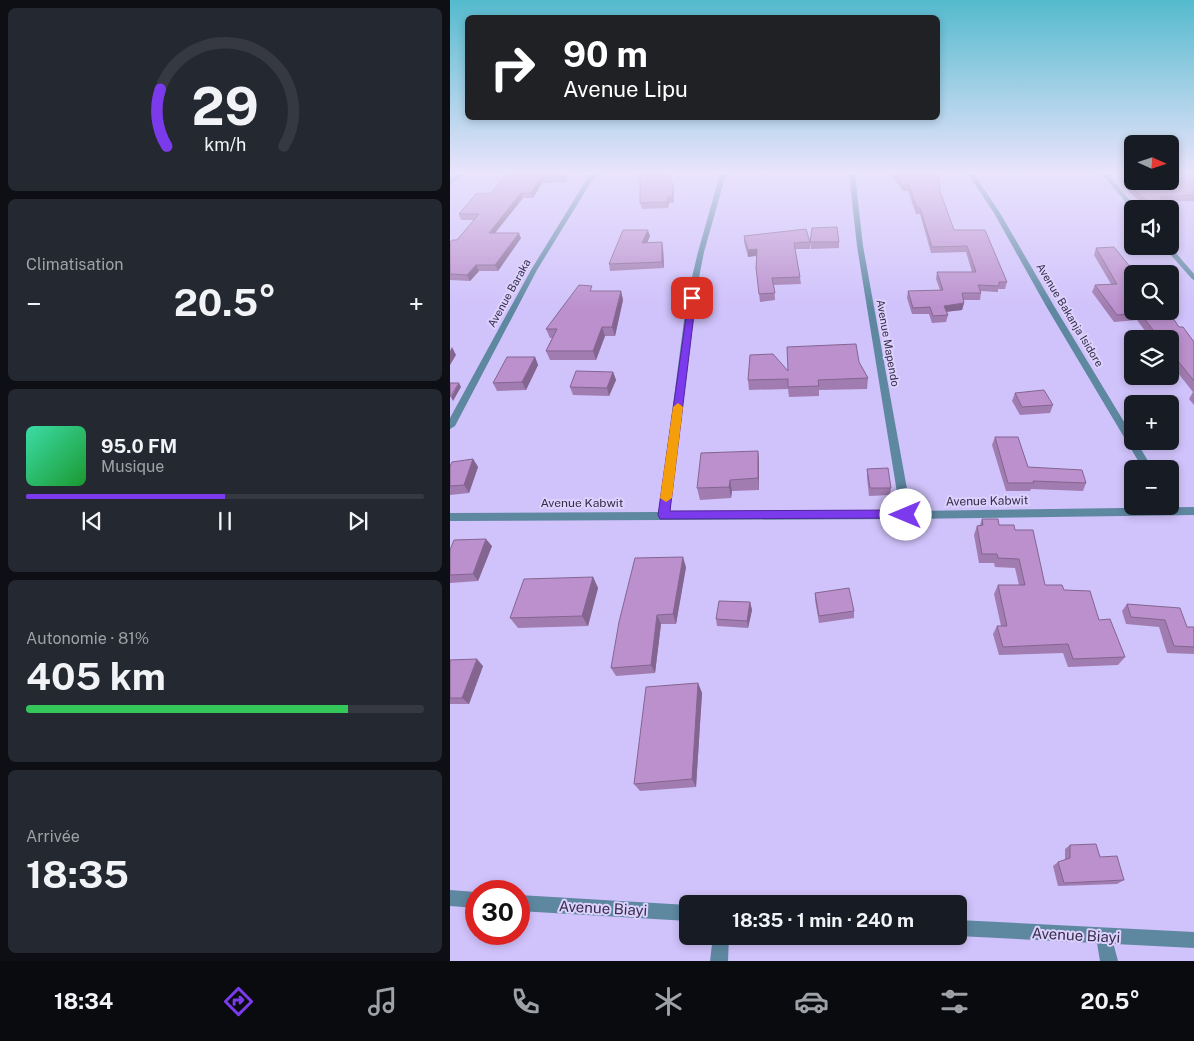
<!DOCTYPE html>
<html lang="fr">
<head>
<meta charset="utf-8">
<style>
	body { margin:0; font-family:"Public Sans",sans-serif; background:#242831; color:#f1f3f6; height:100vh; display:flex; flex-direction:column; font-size:19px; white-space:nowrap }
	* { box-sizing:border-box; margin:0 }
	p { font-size:16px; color:#9ea1a6 }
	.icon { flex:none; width:28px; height:28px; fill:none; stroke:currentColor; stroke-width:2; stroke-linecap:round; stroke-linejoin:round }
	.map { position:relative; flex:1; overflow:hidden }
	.side { display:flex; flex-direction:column; gap:8px; padding:8px; background:#0d0f14; width:450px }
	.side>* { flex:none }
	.top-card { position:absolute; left:15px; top:15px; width:475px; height:105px; border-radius:8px; box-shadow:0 2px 8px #0003; background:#202124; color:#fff; overflow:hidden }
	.needle { width:32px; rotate:93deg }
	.controls { position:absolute; left:674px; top:135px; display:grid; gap:10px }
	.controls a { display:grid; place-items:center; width:55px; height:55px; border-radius:8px; background:#171b24; box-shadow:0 2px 8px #0003; font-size:25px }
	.speed { position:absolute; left:15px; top:880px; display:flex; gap:10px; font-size:25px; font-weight:700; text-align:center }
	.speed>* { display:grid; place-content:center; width:65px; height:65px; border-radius:50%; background:#171b24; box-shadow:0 2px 8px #0003; line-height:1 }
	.speed .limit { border:8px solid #d22; background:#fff; color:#111 }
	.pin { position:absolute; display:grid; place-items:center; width:42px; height:42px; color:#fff; margin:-21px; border-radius:10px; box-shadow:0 2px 8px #0006 }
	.me { position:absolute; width:55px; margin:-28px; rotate:270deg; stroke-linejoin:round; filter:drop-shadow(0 0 4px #0008) }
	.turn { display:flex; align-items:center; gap:18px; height:105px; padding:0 15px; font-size:22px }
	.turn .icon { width:65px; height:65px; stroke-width:2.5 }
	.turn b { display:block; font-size:35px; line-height:42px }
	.big { font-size:38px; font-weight:700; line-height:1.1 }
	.side .tile { flex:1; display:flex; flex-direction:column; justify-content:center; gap:8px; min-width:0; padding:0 18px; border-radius:8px; background:#242831 }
	.side .dial { align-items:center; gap:0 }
	.dial svg { height:130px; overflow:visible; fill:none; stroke:#363941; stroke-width:7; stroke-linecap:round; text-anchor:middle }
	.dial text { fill:#f1f3f6; stroke:none }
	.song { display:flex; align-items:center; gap:15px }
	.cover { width:60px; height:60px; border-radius:8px; background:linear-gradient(135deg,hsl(160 70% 55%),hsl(130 70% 35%)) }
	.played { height:5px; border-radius:2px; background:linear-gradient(90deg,#7c3aed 50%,#363941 50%) }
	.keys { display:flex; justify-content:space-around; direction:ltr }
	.heat { display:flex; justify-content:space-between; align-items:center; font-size:28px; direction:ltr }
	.charge { height:8px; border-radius:4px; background:linear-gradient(90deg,#34c759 81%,#363941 0) }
	.trip { position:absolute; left:229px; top:895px; width:288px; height:50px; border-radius:8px; background:#171b24; box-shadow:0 2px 8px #0003; font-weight:700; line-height:50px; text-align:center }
	.menu { display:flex; height:80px; justify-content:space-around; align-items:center; background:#090b0e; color:#9ea1a6 }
	.menu .icon { width:35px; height:35px }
	.menu .active { color:#7c3aed }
	.menu b { font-size:22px; color:#f1f3f6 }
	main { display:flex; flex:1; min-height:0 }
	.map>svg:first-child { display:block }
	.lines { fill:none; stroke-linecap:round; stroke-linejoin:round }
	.minor { fill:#5e87a0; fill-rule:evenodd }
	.tertiary { fill:#5e87a0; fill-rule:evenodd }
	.wall { fill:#a17cb0 }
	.shaded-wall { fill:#836590 }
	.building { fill:#bb90cd; stroke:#836590 }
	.route { fill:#7c3aed; stroke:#51269a }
	.slow { fill:#f59e0b }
	.labels { text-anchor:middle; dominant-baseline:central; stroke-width:4; stroke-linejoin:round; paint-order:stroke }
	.far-street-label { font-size:11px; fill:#362e4a; stroke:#dcd2fd }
	.street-label { font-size:12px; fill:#362e4a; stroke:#dcd2fd }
	.near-street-label { font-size:15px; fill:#362e4a; stroke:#dcd2fd }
</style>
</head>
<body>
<main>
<section class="side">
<div class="tile dial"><svg viewBox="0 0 100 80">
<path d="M14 69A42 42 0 1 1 86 69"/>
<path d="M14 69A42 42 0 0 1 10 34" stroke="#7c3aed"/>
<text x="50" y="56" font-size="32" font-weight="700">29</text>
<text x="50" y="72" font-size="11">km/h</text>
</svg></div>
<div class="tile"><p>Climatisation</p>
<div class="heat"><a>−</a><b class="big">20.5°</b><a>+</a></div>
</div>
<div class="tile">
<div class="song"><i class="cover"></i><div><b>95.0 FM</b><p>Musique</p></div></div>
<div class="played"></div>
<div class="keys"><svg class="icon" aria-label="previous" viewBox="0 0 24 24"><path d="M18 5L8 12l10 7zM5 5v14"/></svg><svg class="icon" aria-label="pause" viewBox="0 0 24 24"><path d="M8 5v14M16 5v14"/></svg><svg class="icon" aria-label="next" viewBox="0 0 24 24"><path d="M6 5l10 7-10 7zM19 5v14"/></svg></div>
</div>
<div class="tile"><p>Autonomie · 81%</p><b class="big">405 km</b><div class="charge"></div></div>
<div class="tile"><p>Arrivée</p><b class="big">18:35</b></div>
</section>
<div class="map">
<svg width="744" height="961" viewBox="0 0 744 961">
	<rect width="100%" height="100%" fill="#d0c2fb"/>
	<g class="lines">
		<g class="minor">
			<polygon points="7,174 13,174 0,185 0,180"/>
			<polygon points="140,174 146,174 87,270 5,426 0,429 0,418 81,270"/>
			<polygon points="270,174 276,174 254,252 245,298 220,512 450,511 407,246 399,174 405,174 413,246 461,511 744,507 744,515 456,519 0,521 0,513 209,512 237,298 248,252"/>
			<polygon points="518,174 524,174 550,213 604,306 682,435 682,441 686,441 703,469 693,469 596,306 544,213"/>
			<polygon points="652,174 658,174 687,209 682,209 682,210"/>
			<polygon points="713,246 720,246 744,274 744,280 742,279"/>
			<polygon points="654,929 660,931 668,961 650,961 646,937 648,931"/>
			<polygon points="263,936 279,936 278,961 260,961"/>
		</g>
		<g class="tertiary">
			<polygon points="0,890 26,892 26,908 0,906"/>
			<polygon points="69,895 238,905 238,921 69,911"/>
			<polygon points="508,920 744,932 744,948 508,936"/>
		</g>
	</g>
	<g class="wall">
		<polygon points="57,174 115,174 117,182 92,183 83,198 73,198 45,233 71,238 48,271 29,271 20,281 0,280 0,242 7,240 24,220 11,220 9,214 41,193"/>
		<polygon points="440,174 488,174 490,191 504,230 557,282 555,289 548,289 548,292 531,291 531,293 530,300 513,300 514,303 512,310 496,312 498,315 496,322 482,323 479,314 462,314 457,298 458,291 490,290 486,279 487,272 522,272 516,252 481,253 470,214 466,214 458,191 453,191"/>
		<polygon points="744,174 744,201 714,202 720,209 698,209 673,186 674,181 682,181"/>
		<polygon points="222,183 223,183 224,189 224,203 219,203 218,208 192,209 190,203"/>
		<polygon points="200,236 197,243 213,248 214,268 160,271 159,264"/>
		<polygon points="294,236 360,242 360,249 345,249 350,277 351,284 324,285 325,300 310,302 306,268 307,256 298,257 294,242"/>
		<polygon points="360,242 389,242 389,248 361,249"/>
		<polygon points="646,248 744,342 744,405 739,399 743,392 720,363 720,339 701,339 687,320 664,322 642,292 645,285 661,284 644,255"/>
		<polygon points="144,291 171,291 173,300 165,336 155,336 146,360 100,360 96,351 102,338 100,338 96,329"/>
		<polygon points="85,357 88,365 76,390 47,391 43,383"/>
		<polygon points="409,362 418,378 417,389 369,390 369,396 339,397 338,389 299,390 298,380 338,371"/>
		<polygon points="163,372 166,380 159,396 123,395 120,387"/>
		<polygon points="565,393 603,405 600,413 570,415 562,401"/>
		<polygon points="545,437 578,467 636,483 633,491 581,489 580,491 556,491 542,445"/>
		<polygon points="308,451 309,462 309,490 282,491 281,498 250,500 247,488"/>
		<polygon points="23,459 28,467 19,493 0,495 0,466"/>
		<polygon points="417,469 441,488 440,495 419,496 417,477"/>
		<polygon points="532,519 565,530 595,585 614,590 649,620 675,657 668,665 618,667 613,653 549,655 543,634 547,626 551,626 544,594 548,585 569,585 565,568 545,567 544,563 529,563 524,535 527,526 530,525"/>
		<polygon points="42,546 28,581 0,583 0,550"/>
		<polygon points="236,567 226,624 211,624 205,673 166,676 161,668"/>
		<polygon points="143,577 148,588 138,626 68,628 60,618"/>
		<polygon points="365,593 404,611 404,618 369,623 365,600"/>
		<polygon points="300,602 302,610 298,628 267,626 266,619"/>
		<polygon points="677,604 737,627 744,627 744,654 717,653 709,627 676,624 672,611"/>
		<polygon points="0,660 33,666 19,704 0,704"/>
		<polygon points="248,683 252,693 246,787 190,791 184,784"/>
		<polygon points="620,845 650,857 674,880 667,884 608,886 603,866 608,862 615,860 615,849"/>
	</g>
	<g class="shaded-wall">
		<polygon points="90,178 92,183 83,198 81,193"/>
		<polygon points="71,193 73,198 41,238 39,233"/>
		<polygon points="218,197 219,203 218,208 217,202"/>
		<polygon points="198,230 200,236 194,250 192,243"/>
		<polygon points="69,233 71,238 48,271 45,265"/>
		<polygon points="212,242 213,248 214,268 212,262"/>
		<polygon points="307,249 308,255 298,257 298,250"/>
		<polygon points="26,265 29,271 20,281 17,275"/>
		<polygon points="171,291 173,300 165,336 162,327"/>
		<polygon points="514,303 512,310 493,312 494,306"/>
		<polygon points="152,327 155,336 146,360 143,351"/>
		<polygon points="2,347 6,355 0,365 0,351"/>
		<polygon points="85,357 88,365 76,390 72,382"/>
		<polygon points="163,372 166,380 159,396 157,388"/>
		<polygon points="9,383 11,387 3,401 1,397"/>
		<polygon points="308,451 309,462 309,490 308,478"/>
		<polygon points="23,459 28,467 19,493 14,485"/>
		<polygon points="280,480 282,491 281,498 279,487"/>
		<polygon points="36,539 42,546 28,581 23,574"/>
		<polygon points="233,557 236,567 226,624 223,614"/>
		<polygon points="143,577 148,588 138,626 132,616"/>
		<polygon points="300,602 302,610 298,628 297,621"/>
		<polygon points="207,615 211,624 205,673 201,665"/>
		<polygon points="27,659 33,666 19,704 12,698"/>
		<polygon points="248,683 252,693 246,787 242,779"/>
	</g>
	<g class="building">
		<polygon points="57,174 115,174 115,176 90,178 81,193 71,193 39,233 69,233 45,265 26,265 17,275 0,274 0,242 2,240 7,240 29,214 9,214 26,194 41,193"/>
		<polygon points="190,174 220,174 221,183 223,183 223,197 218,197 217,202 190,203"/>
		<polygon points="445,174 488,174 490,191 504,230 535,230 557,282 549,282 549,286 528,285 531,293 512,293 514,303 494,306 498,315 483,316 480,307 463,308 458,291 493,290 487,272 526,272 517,246 482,247 470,208 467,208 459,185 453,185"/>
		<polygon points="720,174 744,174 744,195 710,197 720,209 706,209 674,181 720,181"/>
		<polygon points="720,209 723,212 720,215"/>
		<polygon points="387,227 389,242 360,242 362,228"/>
		<polygon points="356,229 360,242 344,243 350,277 322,278 325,293 309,294 306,268 307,249 298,250 294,236"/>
		<polygon points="173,230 198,230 192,243 212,242 212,262 159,264"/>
		<polygon points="664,247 686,274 682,274 682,311 718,311 729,327 733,327 744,342 744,381 720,351 720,339 710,339 690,313 667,315 645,285 667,284 646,248"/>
		<polygon points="129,285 142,286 140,291 171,291 162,327 152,327 143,351 96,351 107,329 96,329"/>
		<polygon points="406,344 409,362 418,378 368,380 369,386 338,387 338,379 298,380 300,355 323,354 338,371 337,347"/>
		<polygon points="57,357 85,357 72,382 43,383"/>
		<polygon points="126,371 163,372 157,388 120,387"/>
		<polygon points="0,383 9,383 0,397"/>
		<polygon points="594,390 603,405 572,407 565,393"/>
		<polygon points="545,437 568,437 578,467 632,470 636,483 583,481 584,483 558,483"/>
		<polygon points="308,451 308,478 280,480 279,487 247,488 251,453"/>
		<polygon points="23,459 14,485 0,486 0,466 2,462"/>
		<polygon points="438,468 441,488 420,488 417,469"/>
		<polygon points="532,519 548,519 549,525 564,525 565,530 583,530 595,585 612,585 614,590 640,591 649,620 660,619 675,657 623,659 618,644 553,647 547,626 557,626 548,585 575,585 569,559 548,558 547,554 532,554 527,526 533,525"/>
		<polygon points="36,539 23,574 0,575 0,550 4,540"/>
		<polygon points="233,557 223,614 207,615 201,665 161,668 169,622 185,558"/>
		<polygon points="143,577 132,616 60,618 74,579"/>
		<polygon points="399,588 404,611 369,616 365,593"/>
		<polygon points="269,601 300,602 297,621 266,619"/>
		<polygon points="677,604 730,608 737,627 744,627 744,647 724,646 715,620 681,617"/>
		<polygon points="27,659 12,698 0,698 0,660"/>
		<polygon points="248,683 242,779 184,784 196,687"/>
		<polygon points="646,844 650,857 667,856 674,880 614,883 608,862 620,858 620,845"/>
	</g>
	<linearGradient id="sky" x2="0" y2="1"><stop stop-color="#54bacd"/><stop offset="0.56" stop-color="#eae4fd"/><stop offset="1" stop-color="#eae4fd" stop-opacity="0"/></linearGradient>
	<rect width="744" height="308" fill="url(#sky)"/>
	<polygon class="route" points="239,296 246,298 220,511 456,510 460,512 462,515 460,518 210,519 208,515"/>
	<polygon class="slow" points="228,403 233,407 222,498 216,502 210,498 223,407"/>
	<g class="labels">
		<g class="far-street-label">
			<text transform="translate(59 293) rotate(-61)">Avenue Baraka</text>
			<text transform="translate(620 315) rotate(59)">Avenue Bakanja Isidore</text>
			<text transform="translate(438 343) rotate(80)">Avenue Mapendo</text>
		</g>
		<g class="street-label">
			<text transform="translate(537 501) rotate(-1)">Avenue Kabwit</text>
			<text x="132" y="503">Avenue Kabwit</text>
		</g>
		<g class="near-street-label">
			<text transform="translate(153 908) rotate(3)">Avenue Biayi</text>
			<text transform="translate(626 935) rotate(3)">Avenue Biayi</text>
		</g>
	</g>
</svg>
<div class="controls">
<a><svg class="needle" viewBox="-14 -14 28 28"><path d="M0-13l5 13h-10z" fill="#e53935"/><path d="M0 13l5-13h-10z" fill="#9ea1a6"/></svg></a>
<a><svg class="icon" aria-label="sound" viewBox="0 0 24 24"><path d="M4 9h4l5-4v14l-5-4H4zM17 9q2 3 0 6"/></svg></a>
<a><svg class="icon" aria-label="search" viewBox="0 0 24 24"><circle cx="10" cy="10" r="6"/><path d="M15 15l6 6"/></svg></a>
<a><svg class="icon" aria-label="layers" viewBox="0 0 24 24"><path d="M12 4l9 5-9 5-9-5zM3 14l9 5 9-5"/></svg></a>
<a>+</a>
<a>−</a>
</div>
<div class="speed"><div class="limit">30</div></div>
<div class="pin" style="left:242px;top:298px;background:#d93025"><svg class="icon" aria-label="arrive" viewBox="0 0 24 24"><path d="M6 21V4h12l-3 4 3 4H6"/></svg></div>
<svg class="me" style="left:456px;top:515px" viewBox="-20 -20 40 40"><circle r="19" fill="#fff"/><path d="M0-13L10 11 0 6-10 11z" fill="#7c3aed"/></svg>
<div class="trip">18:35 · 1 min · 240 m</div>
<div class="top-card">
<div class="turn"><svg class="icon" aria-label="right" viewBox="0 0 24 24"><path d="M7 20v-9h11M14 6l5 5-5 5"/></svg><div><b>90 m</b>Avenue Lipu</div></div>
</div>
</div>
</main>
<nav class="menu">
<b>18:34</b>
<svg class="icon active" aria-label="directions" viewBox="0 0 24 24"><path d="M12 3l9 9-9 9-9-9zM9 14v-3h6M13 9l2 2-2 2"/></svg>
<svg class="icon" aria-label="music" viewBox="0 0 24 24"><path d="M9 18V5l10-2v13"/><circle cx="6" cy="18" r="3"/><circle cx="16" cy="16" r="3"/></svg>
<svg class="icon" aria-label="phone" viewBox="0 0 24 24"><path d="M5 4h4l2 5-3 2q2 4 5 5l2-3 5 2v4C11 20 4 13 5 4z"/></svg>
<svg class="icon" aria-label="climate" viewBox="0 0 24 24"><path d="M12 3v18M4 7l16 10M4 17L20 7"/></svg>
<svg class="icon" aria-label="car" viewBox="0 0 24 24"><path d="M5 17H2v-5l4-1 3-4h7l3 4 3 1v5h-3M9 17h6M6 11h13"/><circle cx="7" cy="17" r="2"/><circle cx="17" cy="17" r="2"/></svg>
<svg class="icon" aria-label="filters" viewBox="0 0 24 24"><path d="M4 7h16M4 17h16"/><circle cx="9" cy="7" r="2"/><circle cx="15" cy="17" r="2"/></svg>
<b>20.5°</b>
</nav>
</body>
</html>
